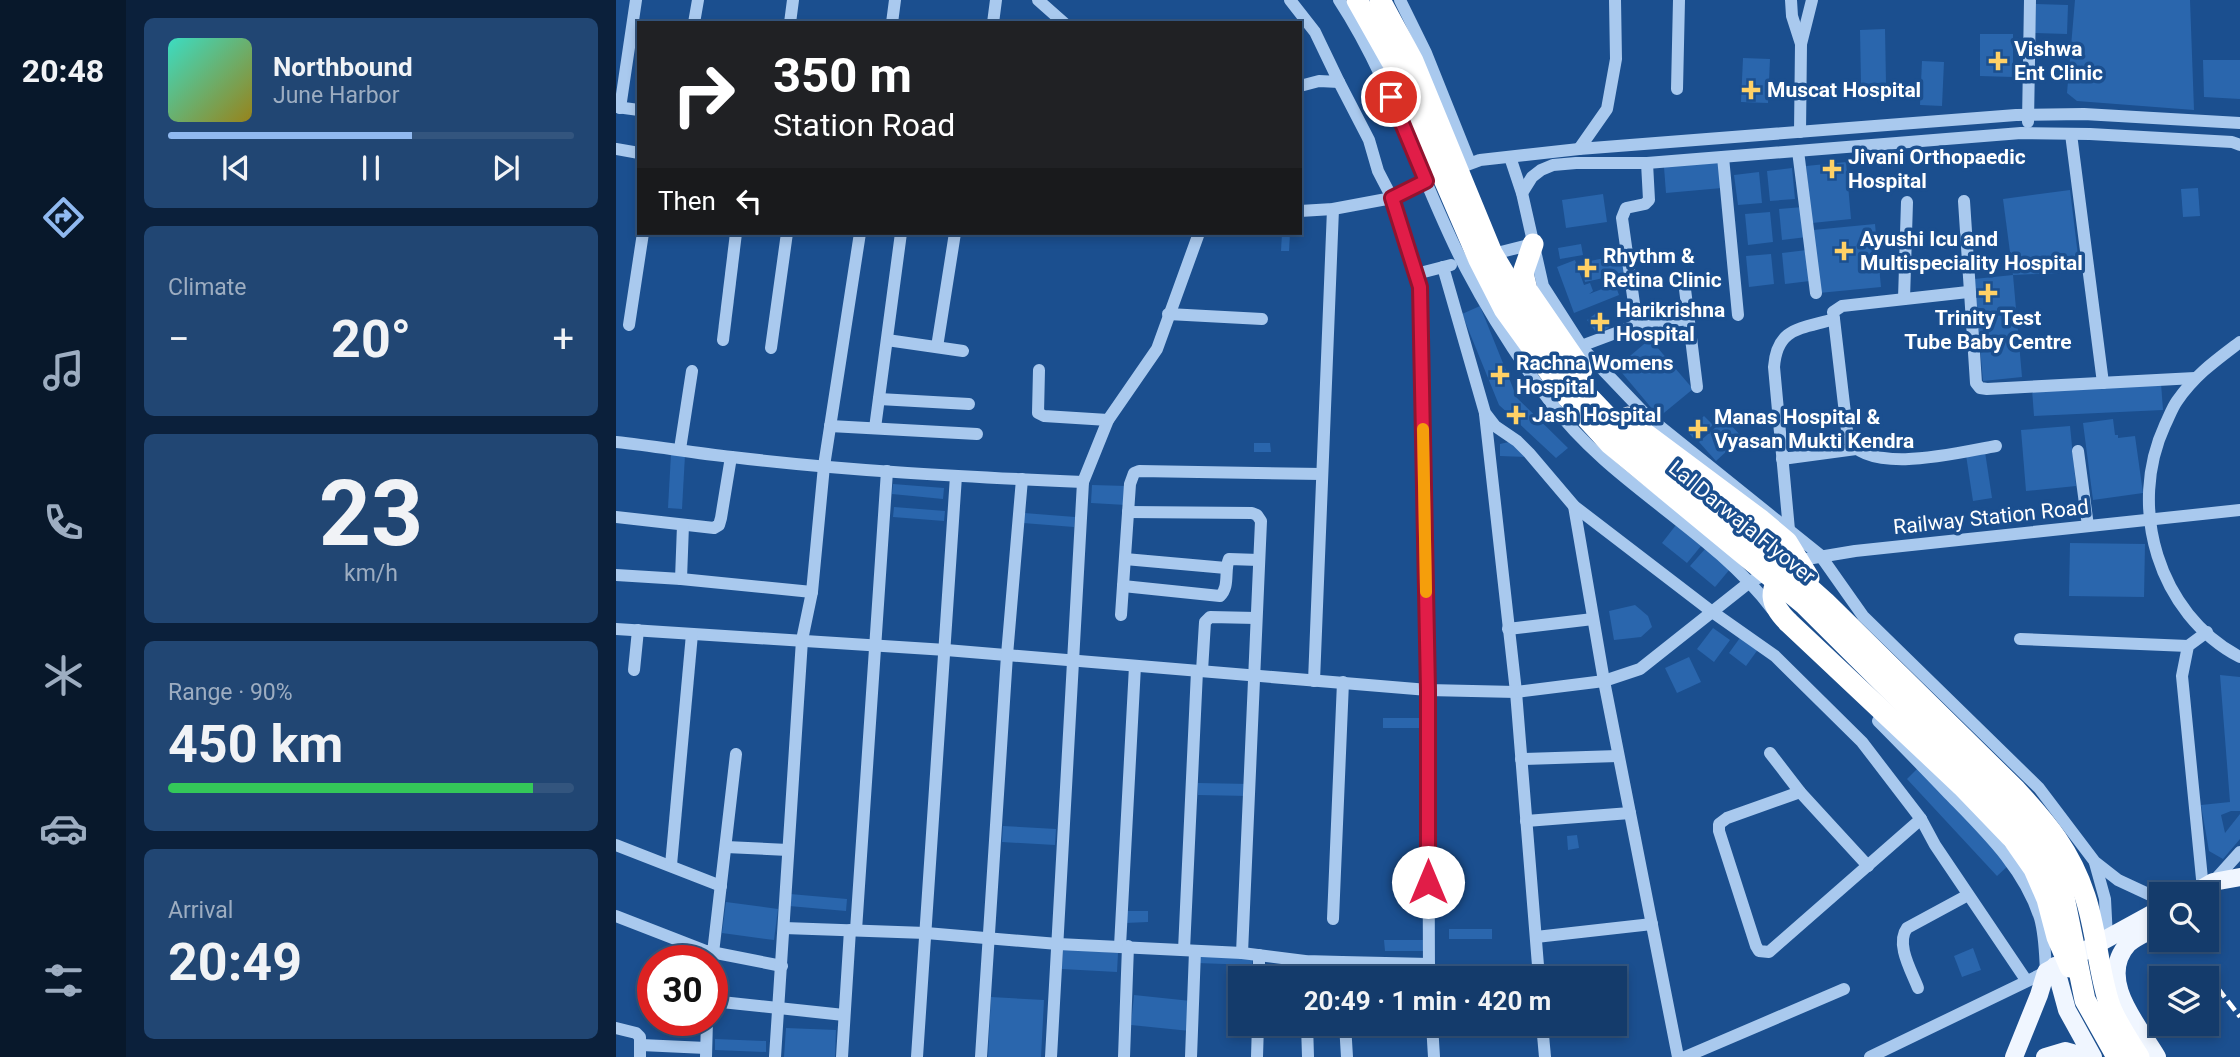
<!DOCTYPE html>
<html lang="en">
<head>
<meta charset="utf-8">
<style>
	body { margin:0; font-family:Roboto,sans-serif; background:#214673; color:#f1f3f6; height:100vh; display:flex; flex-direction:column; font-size:26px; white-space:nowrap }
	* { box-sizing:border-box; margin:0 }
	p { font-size:23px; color:#9dadc1 }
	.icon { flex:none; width:38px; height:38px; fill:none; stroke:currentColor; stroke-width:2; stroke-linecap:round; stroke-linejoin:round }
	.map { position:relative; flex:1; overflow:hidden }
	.sheet { display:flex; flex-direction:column; gap:18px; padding:18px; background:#0b203b; width:490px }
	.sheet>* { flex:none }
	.banner { position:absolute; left:21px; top:21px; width:665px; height:214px; border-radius:0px; box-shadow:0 4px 10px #0003,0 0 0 2px #33557e; background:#202124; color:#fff; overflow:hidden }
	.tools { position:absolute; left:1533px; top:882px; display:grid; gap:14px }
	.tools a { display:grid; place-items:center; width:70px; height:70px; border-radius:0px; background:#143b6b; box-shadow:0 4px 10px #0003,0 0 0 2px #33557e; font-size:35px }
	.speed { position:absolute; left:21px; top:945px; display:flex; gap:14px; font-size:35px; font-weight:700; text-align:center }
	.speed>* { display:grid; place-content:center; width:91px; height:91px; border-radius:50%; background:#143b6b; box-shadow:0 4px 10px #0003,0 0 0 2px #33557e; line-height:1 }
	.speed .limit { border:10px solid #d22; background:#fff; color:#111 }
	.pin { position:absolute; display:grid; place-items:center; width:60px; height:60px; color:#fff; margin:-30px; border:4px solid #fff; border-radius:50%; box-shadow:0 2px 7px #0007 }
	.me { position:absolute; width:77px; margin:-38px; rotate:0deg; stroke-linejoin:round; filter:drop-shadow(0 0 5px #0008) }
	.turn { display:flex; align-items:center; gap:24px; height:147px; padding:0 21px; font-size:32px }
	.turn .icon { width:91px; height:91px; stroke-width:2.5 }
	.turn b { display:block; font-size:49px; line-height:60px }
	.then { display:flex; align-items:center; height:66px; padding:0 21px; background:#0003; gap:14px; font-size:26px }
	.big { font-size:52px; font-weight:700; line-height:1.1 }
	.sheet .widget { flex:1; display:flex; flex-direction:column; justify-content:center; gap:10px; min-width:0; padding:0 24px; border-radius:10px; background:#214673 }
	.sheet .dial { align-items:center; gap:0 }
	.dial b { font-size:91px; line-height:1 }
	.song { display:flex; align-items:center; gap:21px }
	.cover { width:84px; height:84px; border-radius:10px; background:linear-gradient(135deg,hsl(170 70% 55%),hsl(50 70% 35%)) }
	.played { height:7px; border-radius:4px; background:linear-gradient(90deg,#90b9f0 60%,#33557e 60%) }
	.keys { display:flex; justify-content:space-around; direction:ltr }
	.heat { display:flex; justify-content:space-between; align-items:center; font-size:38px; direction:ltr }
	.charge { height:10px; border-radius:5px; background:linear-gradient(90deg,#34c759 90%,#33557e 0) }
	.trip { position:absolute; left:612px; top:966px; width:399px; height:70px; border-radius:0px; background:#143b6b; box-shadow:0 4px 10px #0003,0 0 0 2px #33557e; font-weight:700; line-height:70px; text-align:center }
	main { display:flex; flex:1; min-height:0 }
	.tabs { display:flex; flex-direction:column; width:126px; justify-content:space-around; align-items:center; background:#08182b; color:#9dadc1 }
	.tabs .icon { width:49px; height:49px }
	.tabs .selected { color:#90b9f0 }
	.tabs b { font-size:32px; color:#f1f3f6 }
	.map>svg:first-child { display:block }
	.building { fill:#2a66ad }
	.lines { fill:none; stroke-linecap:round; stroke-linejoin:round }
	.minor { stroke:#a9c9ee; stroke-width:12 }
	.major { stroke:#f0f6ff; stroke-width:18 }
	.highway { stroke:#fff; stroke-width:21 }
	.rail { stroke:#fff; stroke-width:4.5; stroke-dasharray:12 5; stroke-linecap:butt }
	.highway-bridge { stroke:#fff; stroke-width:21 }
	.route-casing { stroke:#92132f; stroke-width:18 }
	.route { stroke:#e11d48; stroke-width:12 }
	.slow { stroke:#f59e0b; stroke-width:12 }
	.poi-dot { fill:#ffd166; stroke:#1b4f8f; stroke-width:2.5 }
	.labels { text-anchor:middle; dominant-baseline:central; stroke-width:7; stroke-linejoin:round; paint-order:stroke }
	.poi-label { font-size:21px; font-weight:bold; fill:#fff; stroke:#1b4f8f; text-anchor:start }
	.street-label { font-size:21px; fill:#fff; stroke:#1b4f8f }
</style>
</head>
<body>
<main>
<nav class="tabs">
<b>20:48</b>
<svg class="icon selected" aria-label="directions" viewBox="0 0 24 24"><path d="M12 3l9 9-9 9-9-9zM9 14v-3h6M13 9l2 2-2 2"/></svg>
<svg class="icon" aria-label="music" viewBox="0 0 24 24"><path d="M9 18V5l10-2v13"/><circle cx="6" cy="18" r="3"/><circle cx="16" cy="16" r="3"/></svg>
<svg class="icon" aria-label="phone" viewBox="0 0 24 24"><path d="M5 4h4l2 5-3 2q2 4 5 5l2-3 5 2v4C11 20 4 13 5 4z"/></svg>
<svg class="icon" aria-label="climate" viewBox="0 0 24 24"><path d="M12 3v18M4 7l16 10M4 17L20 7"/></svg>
<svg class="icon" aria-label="car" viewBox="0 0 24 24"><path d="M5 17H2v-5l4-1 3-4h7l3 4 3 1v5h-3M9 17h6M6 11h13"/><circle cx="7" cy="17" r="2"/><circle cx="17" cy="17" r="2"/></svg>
<svg class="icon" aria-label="filters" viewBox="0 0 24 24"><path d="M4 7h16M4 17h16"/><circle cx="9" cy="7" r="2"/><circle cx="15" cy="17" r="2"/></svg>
</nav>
<section class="sheet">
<div class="widget">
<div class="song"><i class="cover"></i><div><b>Northbound</b><p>June Harbor</p></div></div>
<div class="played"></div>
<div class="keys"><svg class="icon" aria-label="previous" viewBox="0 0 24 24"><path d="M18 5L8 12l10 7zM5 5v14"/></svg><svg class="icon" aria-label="pause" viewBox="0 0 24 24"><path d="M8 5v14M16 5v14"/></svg><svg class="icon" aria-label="next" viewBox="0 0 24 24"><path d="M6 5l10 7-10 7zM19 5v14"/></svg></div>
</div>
<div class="widget"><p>Climate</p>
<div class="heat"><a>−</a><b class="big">20°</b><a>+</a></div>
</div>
<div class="widget dial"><b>23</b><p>km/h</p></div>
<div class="widget"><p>Range · 90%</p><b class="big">450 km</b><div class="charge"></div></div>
<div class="widget"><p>Arrival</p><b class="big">20:49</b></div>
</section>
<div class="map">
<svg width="1624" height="1057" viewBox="0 0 1624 1057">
	<rect width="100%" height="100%" fill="#1b4f8f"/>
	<g class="building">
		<polygon points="1459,0 1574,0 1578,110 1461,101 1451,93"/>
		<polygon points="1420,4 1452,5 1451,34 1419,33"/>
		<polygon points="1269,29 1270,83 1245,84 1244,30"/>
		<polygon points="1364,34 1397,34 1397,77 1364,76"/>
		<polygon points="1127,58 1154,59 1152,103 1125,102"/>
		<polygon points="1587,60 1624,60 1624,99 1588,97"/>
		<polygon points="1306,61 1328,62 1326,106 1304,105"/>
		<polygon points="1104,162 1106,188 1050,193 1048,167"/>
		<polygon points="1230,162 1235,219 1196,223 1190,166"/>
		<polygon points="1176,168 1179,199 1154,201 1151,171"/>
		<polygon points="1143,172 1146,203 1122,205 1118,175"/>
		<polygon points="1582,188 1584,216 1567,217 1565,189"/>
		<polygon points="1454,190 1464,272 1397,275 1387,199"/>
		<polygon points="987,194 991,222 950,228 946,200"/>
		<polygon points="1187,207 1191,237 1166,240 1163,209"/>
		<polygon points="1154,212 1157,242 1132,245 1129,214"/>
		<polygon points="1259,224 1265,287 1203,293 1197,230"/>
		<polygon points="666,233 674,233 673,251 665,251"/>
		<polygon points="965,244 967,255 944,259 942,248"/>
		<polygon points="1191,250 1194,281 1169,284 1166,253"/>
		<polygon points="1007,254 1011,273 969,282 965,263"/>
		<polygon points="1155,254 1158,284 1133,287 1130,256"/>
		<polygon points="959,260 968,285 974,283 977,291 973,294 999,284 1003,295 958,313 941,267"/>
		<polygon points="1397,275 1406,377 1367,381 1358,279"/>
		<polygon points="864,306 901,398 952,448 940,458 883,405 846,314"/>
		<polygon points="983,311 995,326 982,335 971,320"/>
		<polygon points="1034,339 1077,389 1043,417 1001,367"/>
		<polygon points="1545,383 1547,410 1418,416 1416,389"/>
		<polygon points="1088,416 1097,425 1079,440 1071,431"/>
		<polygon points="1109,419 1126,437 1100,461 1083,442"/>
		<polygon points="1497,419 1499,435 1502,435 1502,438 1519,436 1527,493 1477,500 1467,423"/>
		<polygon points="1454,426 1460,486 1410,491 1405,430"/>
		<polygon points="897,441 913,457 884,456 884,444"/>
		<polygon points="638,443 654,443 655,452 638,452"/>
		<polygon points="1369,452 1376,498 1357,501 1350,455"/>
		<polygon points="55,454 69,455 66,509 52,508"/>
		<polygon points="277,484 328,488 327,499 276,494"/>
		<polygon points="476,485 511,486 510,505 475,503"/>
		<polygon points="278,507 329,511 328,521 277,517"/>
		<polygon points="408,513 459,517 458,527 407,523"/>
		<polygon points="1060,525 1085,546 1071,563 1046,543"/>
		<polygon points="1454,543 1529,544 1528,597 1453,596"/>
		<polygon points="1089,549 1114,569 1099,587 1074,566"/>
		<polygon points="1019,605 1032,616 1036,627 1025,637 998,640 993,611"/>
		<polygon points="1097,628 1114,640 1098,662 1081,649"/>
		<polygon points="1126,635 1143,648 1130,666 1113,653"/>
		<polygon points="1073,657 1085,682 1061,693 1049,668"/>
		<polygon points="1604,675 1624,677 1624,811 1615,811 1605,815 1609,833 1624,814 1624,839 1607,859 1593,851 1585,805 1614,802"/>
		<rect x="767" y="718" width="39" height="10"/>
		<polygon points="1302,768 1393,865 1381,876 1291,779"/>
		<polygon points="582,783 633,784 632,796 582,795"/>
		<polygon points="387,826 440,829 439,845 386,842"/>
		<polygon points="961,835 963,848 952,850 951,836"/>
		<polygon points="174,894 231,899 230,911 173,906"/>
		<polygon points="110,902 162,909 158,940 106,933"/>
		<polygon points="509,911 532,911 532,922 509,923"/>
		<rect x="833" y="929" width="43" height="10"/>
		<polygon points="768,940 812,940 812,951 769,951"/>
		<polygon points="1357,948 1365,970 1346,977 1338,956"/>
		<polygon points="447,949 502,953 501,972 446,969"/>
		<polygon points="581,955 637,957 636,965 581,963"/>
		<polygon points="518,995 575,1001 574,1031 515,1025"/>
		<polygon points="375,997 428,1000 425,1057 372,1057"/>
		<polygon points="170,1028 220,1030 219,1057 168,1057"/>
		<polygon points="99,1039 150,1041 150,1052 99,1050"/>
	</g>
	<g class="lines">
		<g class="minor">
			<polyline points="422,0 448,23"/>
			<polyline points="674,0 699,32 723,82 703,81 684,86"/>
			<path d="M723 0C778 84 804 181 850 269 874 315 904 361 935 403 996 485 1095 529 1156 609"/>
			<polyline points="784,0 810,53 854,163"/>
			<polyline points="1175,0 1176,16 1185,44 1184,132"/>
			<polyline points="78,23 82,0"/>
			<polyline points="174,23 177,0"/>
			<polyline points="276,23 279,0"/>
			<polyline points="377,23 380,0"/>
			<polyline points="1185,44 1196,0"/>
			<polyline points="723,82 753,140 762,171 776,198 804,287 812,690 813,978"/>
			<polyline points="1061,89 1063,0"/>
			<polyline points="0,107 23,110"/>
			<polyline points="4,108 20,0"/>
			<polyline points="1412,122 1414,0"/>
			<polyline points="1455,134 1487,383"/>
			<polyline points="0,149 23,153"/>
			<polyline points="963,149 991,109 1000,59 999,0"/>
			<polyline points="1182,151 1200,293"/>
			<polyline points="894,157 906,193 927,286 968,350 1031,416 1204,555 1247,616 1423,788 1479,862 1502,880 1545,900"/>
			<polyline points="1107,157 1122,315"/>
			<polyline points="837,170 864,160 963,149 1400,115 1468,114 1624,123"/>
			<polyline points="906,193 916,177 925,170 937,165 960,163 1031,163 1405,133 1474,134 1616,142 1624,145"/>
			<polyline points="1348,201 1360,383 1364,388 1371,389 1579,378"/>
			<polyline points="684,211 717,209 776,198 817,178"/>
			<polyline points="873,255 917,244"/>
			<polyline points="827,267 869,413 879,426 901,441 913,453 958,506 1095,611 1159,656 1246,742 1305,819 1319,845 1410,980"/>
			<polyline points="800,274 835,265"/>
			<polyline points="1068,281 1081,387"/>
			<polyline points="1288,299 1291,202"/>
			<polyline points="552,314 646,319"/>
			<path d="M1218 319 1232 439C1253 476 1345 452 1380 446"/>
			<polyline points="13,325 27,233"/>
			<polyline points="1021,325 1006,218 1010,208 1029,204 1033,200 1031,163"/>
			<polyline points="107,340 120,233"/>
			<polyline points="271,340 347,351"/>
			<path d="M1624 342C1599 361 1579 375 1561 401 1556 408 1553 417 1549 425 1511 507 1542 614 1624 657"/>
			<polyline points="965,346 1021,325 1073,319"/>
			<polyline points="321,347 339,233"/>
			<polyline points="155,348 171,233"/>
			<polyline points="423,370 422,413 428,416 492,420"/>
			<polyline points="263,399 353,404"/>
			<polyline points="869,414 900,692 923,978"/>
			<polyline points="214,426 361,434"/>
			<polyline points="259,428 285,233"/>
			<path d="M0 442C39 446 77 453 116 457 232 471 350 477 467 482"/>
			<polyline points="64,449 76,371"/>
			<polyline points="1462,451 1472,526"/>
			<polyline points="1166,459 1240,449"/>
			<polyline points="958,506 988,681 1062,1057"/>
			<polyline points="512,512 636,513 641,515 645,521 626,953"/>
			<polyline points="0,517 98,528 103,525 105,518 115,457"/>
			<path d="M1173 530 1158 367C1161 327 1185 329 1218 319L1217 312 1226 306 1352 292"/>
			<polyline points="509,559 610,568"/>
			<polyline points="1179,561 1239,551 1624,510"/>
			<polyline points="0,575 65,579 196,592"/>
			<polyline points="65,579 67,525"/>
			<path d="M507 586 604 596C614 587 608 570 613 559L643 560"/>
			<polyline points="505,615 514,484 518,473 523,471 706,474"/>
			<polyline points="0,629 330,650 812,690 900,692 988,681 1024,669 1135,581 1154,573"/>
			<polyline points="892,629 977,619"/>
			<polyline points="1404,639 1572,646"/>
			<polyline points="18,670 22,630"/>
			<polyline points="586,671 589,622 594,617 640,618"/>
			<polyline points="698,681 717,209"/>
			<polyline points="1154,753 1184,792 1252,866"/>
			<polyline points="905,759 1002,756"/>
			<polyline points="1184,792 1111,818 1103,824 1103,831 1140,946 1143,951 1153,952 1305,819"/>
			<polyline points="910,821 1014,813"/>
			<polyline points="0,845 105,886"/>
			<polyline points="110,847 172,850"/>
			<polyline points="1479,863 1489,899 1491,938"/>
			<polyline points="55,865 76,634"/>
			<polyline points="1597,882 1624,852"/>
			<polyline points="1587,889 1566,676 1572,646 1591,632"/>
			<polyline points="0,916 90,951 166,966"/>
			<polyline points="717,919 727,682"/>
			<polyline points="168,928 310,933 442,944 626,953 689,961 726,962 727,978"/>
			<polyline points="240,930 271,471"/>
			<polyline points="920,937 1036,924"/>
			<polyline points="504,946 519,666"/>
			<polyline points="568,950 581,671"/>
			<polyline points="97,953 120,754"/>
			<polyline points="689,961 690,978"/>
			<polyline points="726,962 813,964"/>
			<polyline points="643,978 643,955"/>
			<path d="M1302 988C1296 972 1279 944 1291 928L1352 895"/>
			<polyline points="96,1001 228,1015"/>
			<polyline points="691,1024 692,1057"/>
			<polyline points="729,1024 731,1057"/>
			<polyline points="816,1024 818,1057"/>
			<polyline points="926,1024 929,1057"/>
			<polyline points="0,1028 20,1033 24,1037 24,1057"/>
			<polyline points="25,1045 90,1048"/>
			<polyline points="90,1057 91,1020"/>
			<polyline points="159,1057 186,640 196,592 208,466 244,233"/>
			<polyline points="226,1057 234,930"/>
			<polyline points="301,1057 340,476"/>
			<polyline points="365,1057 391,655 406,479"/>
			<polyline points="435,1057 467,482 492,420 541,349 583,233"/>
			<polyline points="508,1057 512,946"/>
			<polyline points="575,1057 579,951"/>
			<polyline points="641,1057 642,1024"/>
			<polyline points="1069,1057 1228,989"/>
			<path d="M1254 1057 1430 972C1429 954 1429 936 1424 918 1408 868 1369 831 1333 794 1310 770 1286 745 1262 721"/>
		</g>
		<g class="major">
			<polyline points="1576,894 1597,882 1624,877"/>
			<polyline points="1439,966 1451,1010 1477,1057"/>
			<polyline points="1398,1057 1423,995 1430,972 1545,909"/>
			<polyline points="1429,1057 1449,1051 1470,1057"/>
			<path d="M1541 1057C1523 1026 1480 979 1512 944 1520 936 1535 931 1545 925"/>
		</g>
		<g class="highway">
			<polyline points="917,244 907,273 911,290 966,370"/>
			<path d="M1170 570C1151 590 1154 604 1172 622"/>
		</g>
		<polyline class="rail" points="1591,974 1624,1017"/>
		<g class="highway-bridge">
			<polyline points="741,0 781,71 863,260 888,309 952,398 994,444 1189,605 1410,825 1432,855 1447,892 1469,1000 1501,1057"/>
			<path d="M764 0 797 61 876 253 933 348 969 393 1009 435 1062 482 1153 552 1209 602 1400 790C1432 825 1454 851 1469 896 1481 932 1482 971 1494 1006 1501 1024 1513 1041 1523 1057"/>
			<polyline points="1012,417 1027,432 1145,520 1171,542 1193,578"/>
			<polyline points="1172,622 1346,786 1397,839 1418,869 1431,899 1441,937 1454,967"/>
		</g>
	</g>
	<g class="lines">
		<g class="route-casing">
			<polyline id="route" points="775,97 810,181 776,198 804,287 812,690 812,882"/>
		</g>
		<use href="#route" class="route"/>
		<polyline class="slow" points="807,429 810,592"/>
	</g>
	<g class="poi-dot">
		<path d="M1378.5 50.5h7v7h7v7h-7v7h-7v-7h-7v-7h7z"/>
		<path d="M1131.5 79.5h7v7h7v7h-7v7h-7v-7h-7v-7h7z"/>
		<path d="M1212.5 158.5h7v7h7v7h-7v7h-7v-7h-7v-7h7z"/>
		<path d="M1224.5 240.5h7v7h7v7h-7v7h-7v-7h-7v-7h7z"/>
		<path d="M967.5 257.5h7v7h7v7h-7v7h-7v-7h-7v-7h7z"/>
		<path d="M1368.5 282.5h7v7h7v7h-7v7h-7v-7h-7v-7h7z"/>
		<path d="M980.5 311.5h7v7h7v7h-7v7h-7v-7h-7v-7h7z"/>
		<path d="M880.5 364.5h7v7h7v7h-7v7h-7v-7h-7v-7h7z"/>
		<path d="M896.5 404.5h7v7h7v7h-7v7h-7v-7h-7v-7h7z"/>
		<path d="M1078.5 418.5h7v7h7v7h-7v7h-7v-7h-7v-7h7z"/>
	</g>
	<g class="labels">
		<g class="poi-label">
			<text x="1398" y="49">Vishwa<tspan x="1398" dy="24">Ent Clinic</tspan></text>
			<text x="1151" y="90">Muscat Hospital</text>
			<text x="1232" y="157">Jivani Orthopaedic<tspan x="1232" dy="24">Hospital</tspan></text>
			<text x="1244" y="239">Ayushi Icu and<tspan x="1244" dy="24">Multispeciality Hospital</tspan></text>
			<text x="987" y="256">Rhythm &amp;<tspan x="987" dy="24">Retina Clinic</tspan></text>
			<text x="1000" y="310">Harikrishna<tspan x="1000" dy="24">Hospital</tspan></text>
			<text x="1372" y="318" text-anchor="middle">Trinity Test<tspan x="1372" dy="24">Tube Baby Centre</tspan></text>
			<text x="900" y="363">Rachna Womens<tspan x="900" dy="24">Hospital</tspan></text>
			<text x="916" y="415">Jash Hospital</text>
			<text x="1098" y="417">Manas Hospital &amp;<tspan x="1098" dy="24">Vyasan Mukti Kendra</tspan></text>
		</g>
		<g class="street-label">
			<text transform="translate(1375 517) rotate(-6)">Railway Station Road</text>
			<text transform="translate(1126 522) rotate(39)">Lal Darwaja Flyover</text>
		</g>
	</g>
</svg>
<div class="tools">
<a><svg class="icon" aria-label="search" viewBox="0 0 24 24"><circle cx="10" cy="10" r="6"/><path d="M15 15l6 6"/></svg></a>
<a><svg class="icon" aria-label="layers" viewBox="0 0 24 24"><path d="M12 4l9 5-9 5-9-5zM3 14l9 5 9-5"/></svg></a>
</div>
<div class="speed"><div class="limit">30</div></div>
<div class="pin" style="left:775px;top:97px;background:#d93025"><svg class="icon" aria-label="arrive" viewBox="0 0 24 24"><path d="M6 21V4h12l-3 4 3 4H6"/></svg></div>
<svg class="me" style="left:812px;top:882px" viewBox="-20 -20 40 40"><circle r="19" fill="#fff"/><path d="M0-13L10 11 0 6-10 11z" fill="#e11d48"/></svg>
<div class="trip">20:49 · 1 min · 420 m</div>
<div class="banner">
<div class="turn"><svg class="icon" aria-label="right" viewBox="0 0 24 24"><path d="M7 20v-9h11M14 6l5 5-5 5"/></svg><div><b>350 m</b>Station Road</div></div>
<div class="then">Then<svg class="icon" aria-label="left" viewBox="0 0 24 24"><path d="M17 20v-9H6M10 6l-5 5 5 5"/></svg></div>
</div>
</div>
</main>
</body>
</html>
